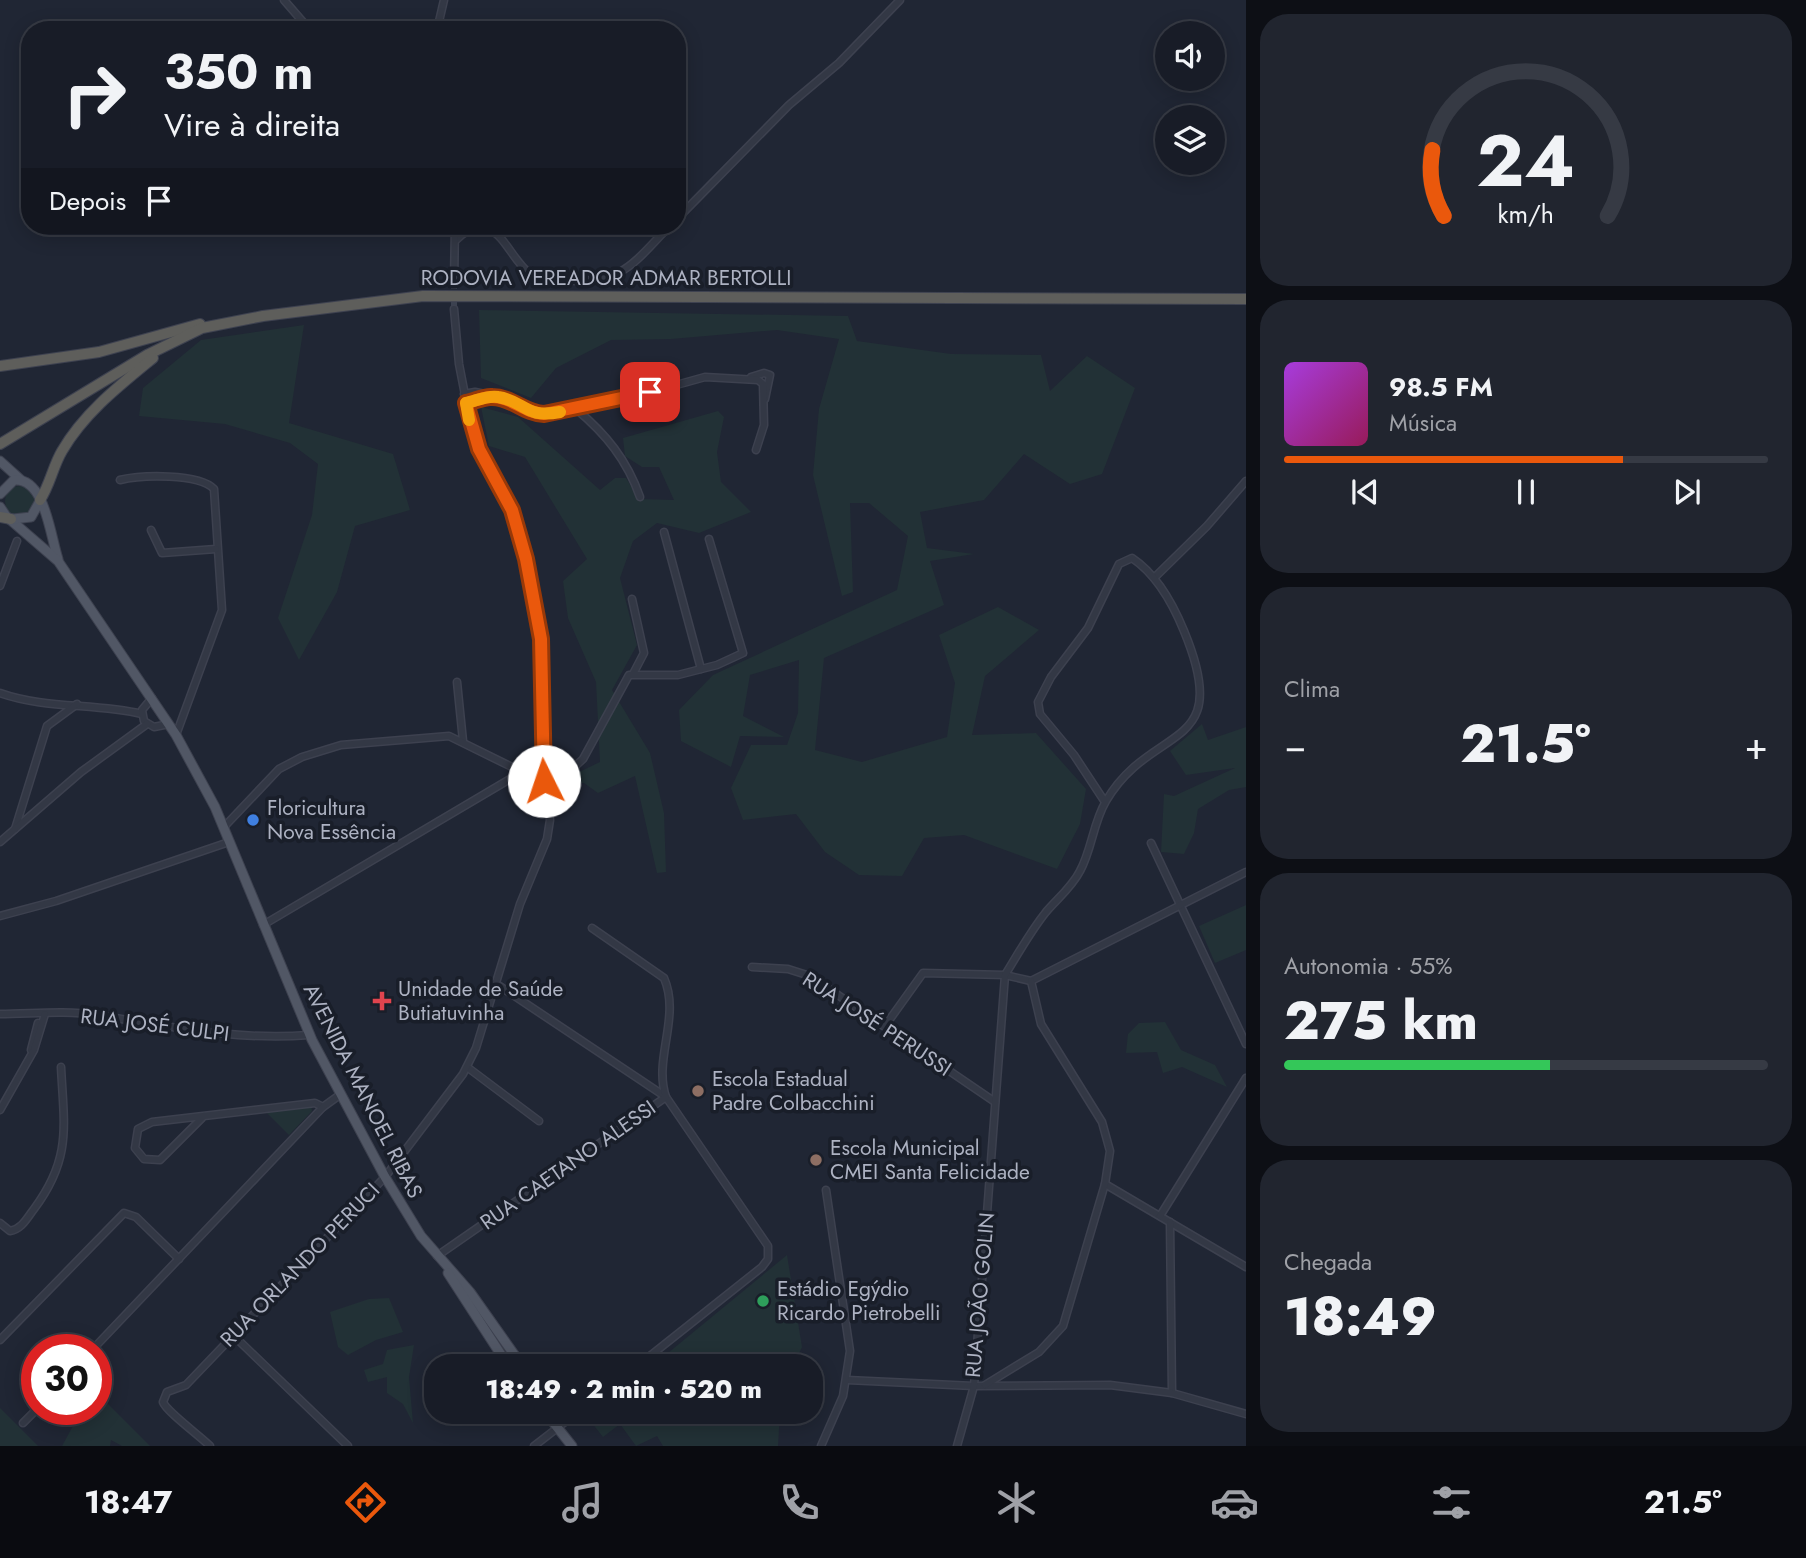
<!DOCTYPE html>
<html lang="pt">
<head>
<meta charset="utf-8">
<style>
	body { margin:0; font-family:Jost,sans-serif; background:#21252f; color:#f1f3f6; height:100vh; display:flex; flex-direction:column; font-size:26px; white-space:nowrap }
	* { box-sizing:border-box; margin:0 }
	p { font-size:23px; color:#9fa1a7 }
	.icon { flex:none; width:38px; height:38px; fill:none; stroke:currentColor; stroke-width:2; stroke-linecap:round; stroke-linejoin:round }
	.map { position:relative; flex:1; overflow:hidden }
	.details { display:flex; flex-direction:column; gap:14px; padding:14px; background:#0d0f15; width:560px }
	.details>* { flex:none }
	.hud { position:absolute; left:21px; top:21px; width:665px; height:214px; border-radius:28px; box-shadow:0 4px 18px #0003,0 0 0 2px #363a44; background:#181c27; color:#f1f3f6; overflow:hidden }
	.fabs { position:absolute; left:1155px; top:21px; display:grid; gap:14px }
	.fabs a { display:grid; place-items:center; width:70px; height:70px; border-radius:50%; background:#181c27; box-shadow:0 4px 18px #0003,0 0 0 2px #363a44; font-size:35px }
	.speed { position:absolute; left:21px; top:1334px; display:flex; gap:14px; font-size:35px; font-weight:700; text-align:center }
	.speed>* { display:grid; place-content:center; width:91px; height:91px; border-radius:50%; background:#181c27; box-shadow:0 4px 18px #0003,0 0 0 2px #363a44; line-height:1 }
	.speed .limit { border:10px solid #d22; background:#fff; color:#111 }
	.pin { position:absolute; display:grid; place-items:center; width:60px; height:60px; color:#fff; margin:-30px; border-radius:14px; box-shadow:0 4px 10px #0006 }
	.me { position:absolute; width:77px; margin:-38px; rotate:356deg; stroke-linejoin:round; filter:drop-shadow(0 0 5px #0008) }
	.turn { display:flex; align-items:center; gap:24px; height:147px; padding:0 28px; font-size:32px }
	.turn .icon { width:91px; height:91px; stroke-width:2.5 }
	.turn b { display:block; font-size:49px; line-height:60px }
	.then { display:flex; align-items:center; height:66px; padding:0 28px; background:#0003; gap:14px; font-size:26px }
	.big { font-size:52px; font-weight:800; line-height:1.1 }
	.details .tile { flex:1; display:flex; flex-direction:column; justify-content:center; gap:10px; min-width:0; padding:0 24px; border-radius:28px; background:#21252f }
	.details .dial { align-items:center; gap:0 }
	.dial svg { height:182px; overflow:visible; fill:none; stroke:#363a44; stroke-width:7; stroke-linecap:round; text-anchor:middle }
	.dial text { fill:#f1f3f6; stroke:none }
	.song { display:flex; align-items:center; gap:21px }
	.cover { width:84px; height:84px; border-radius:10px; background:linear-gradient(135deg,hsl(280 70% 55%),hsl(330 70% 35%)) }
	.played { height:7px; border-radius:4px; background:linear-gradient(90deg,#ea580c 70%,#363a44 70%) }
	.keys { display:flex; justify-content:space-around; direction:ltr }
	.heat { display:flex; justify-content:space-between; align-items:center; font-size:38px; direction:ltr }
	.charge { height:10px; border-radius:5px; background:linear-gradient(90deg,#34c759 55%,#363a44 0) }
	.trip { position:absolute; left:424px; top:1354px; width:399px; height:70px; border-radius:28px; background:#181c27; box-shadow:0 4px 18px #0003,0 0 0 2px #363a44; font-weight:800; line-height:70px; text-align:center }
	.dock { display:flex; height:112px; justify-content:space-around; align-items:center; background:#0a0b10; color:#9fa1a7 }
	.dock .icon { width:49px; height:49px }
	.dock .on { color:#ea580c }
	.dock b { font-size:32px; color:#f1f3f6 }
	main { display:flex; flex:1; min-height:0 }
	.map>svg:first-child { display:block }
	.green { fill:#223136 }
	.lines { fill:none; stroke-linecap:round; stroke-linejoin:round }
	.minor-tunnel { stroke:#3c4250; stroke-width:6; stroke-dasharray:6 3; stroke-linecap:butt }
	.minor-casing { stroke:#3d414f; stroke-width:9 }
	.primary-casing { stroke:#3d414f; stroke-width:11 }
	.trunk-casing { stroke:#3e4250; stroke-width:12 }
	.minor { stroke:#333845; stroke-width:6 }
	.primary { stroke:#515765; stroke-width:9 }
	.trunk { stroke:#5e5e5b; stroke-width:10 }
	.route-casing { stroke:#983908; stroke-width:18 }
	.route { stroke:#ea580c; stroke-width:12 }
	.slow { stroke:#f59e0b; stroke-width:12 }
	.shop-dot { fill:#3f7fe0; stroke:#191e29; stroke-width:2.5 }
	.health-dot { fill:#e0444e; stroke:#191e29; stroke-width:2.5 }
	.education-dot { fill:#8d6e63; stroke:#191e29; stroke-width:2.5 }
	.leisure-dot { fill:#2e9e5b; stroke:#191e29; stroke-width:2.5 }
	.labels { text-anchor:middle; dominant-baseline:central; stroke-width:7; stroke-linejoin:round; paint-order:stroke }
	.street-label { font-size:21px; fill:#adb2c2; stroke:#191e29 }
	.poi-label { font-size:21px; fill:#adb2c2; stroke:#191e29; text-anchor:start }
</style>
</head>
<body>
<main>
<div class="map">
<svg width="1246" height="1446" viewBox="0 0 1246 1446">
	<rect width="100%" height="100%" fill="#202634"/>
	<g class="green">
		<polygon points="479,310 848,316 857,341 951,354 1041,355 1050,391 1087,356 1135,388 1102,474 1070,484 1024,454 984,500 920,512 927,548 974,554 930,561 944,605 824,658 815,750 862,762 947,737 955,683 939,635 998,607 1039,630 985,676 972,735 1036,733 1086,789 1080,824 1057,869 964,835 924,838 902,876 859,875 825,852 796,814 743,820 731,788 751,745 787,745 798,713 799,660 750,675 743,716 784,737 740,736 731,767 681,741 679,710 713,675 897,590 908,536 869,503 850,503 853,592 842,596 813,475 819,409 839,339 777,330 671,339 611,340 556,368 531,398 481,378"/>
		<polygon points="304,325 289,423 393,454 410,510 355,526 337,592 299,660 278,618 312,515 318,464 290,443 225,424 139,416 143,388 201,340"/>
		<polygon points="481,407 518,417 600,490 615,478 626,478 639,499 674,500 659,467 642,467 625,456 623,438 718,411 724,417 717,452 721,482 751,512 699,533 657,523 633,541 620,578 637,645 612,690 650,753 664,813 666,872 657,873 635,776 598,793 584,783 554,784 600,762 596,682 568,618 563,581 587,559 525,457 489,446"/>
		<circle cx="20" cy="501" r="15"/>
		<polygon points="1202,724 1208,740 1246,727 1246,787 1229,790 1198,809 1194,833 1184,854 1161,852 1164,794 1174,796 1235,768 1186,775 1170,751"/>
		<polygon points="1246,905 1246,950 1215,963 1199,926"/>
		<polygon points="1165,1022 1181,1050 1215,1065 1227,1087 1182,1067 1163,1073 1157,1052 1126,1053 1128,1034 1139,1023"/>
		<polygon points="311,1105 312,1111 289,1135 264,1110"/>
		<polygon points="787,1255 802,1347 793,1367 651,1367"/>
		<polygon points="389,1298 403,1332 376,1340 348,1355 338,1347 330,1312 369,1299"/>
		<polygon points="414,1345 409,1377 413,1423 403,1404 387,1393 387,1377 368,1382 364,1370 383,1364 387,1350"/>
		<polygon points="106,1402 150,1446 122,1446 111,1440 110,1446 62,1446 79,1415"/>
		<polygon points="0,1408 38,1446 0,1446"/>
		<polygon points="595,1412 780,1412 778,1446 663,1446 657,1436 636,1446 620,1424 603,1437 588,1418"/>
	</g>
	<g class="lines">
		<polyline class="minor-tunnel" points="454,283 454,309"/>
		<g class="minor-casing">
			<g id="minor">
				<polyline points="284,0 310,30"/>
				<polyline points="437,30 444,0"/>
				<polyline points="677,219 789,105 839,63 900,0"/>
				<path d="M456 240C495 203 506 255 529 273 544 285 602 282 618 273 638 263 654 241 670 226"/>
				<polyline points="454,283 455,226"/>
				<polyline points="751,377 764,373 770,375 765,399"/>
				<polyline points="464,394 475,392 504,398 530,413 544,414 626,399 705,377 758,380 763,384 764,425 756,450"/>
				<polyline points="465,403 488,396"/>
				<path d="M576 409C606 434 627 460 640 497"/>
				<path d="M120 480C141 475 199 473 214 489L222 610 176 735"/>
				<polyline points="151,530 162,553 216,549"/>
				<polyline points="664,532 701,669"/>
				<polyline points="1154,578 1207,526 1246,481"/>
				<polyline points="0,586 17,541"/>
				<polyline points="632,599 644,653 633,674"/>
				<polyline points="457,682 463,741"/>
				<path d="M0 693C45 709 95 703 142 714"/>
				<polyline points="152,698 142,710 144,721 154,727 169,724"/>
				<polyline points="224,827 279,769 302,757 341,745 449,736 522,772"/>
				<polyline points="15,829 47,726 77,704"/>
				<polyline points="0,842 81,772 147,724"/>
				<polyline points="1151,843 1246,1044"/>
				<polyline points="0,916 56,901 229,842"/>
				<polyline points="263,925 522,772 544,781 570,771 583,759 629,675 678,675 717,665 743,653 709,539"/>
				<polyline points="752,967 788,969 810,976 995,1102"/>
				<polyline points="495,983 666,1097 768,1246 768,1259 762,1267 636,1367"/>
				<path d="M0 1014C31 1014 65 1010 96 1015 167 1026 237 1041 309 1035"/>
				<polyline points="885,1026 923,973 1005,975 1031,981 1246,872"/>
				<polyline points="31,1050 38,1023"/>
				<polyline points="467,1067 539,1121"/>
				<polyline points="0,1110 34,1050 45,1014"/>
				<polyline points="204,1116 160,1160 144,1159 135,1148 138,1129 152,1122 315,1103 323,1107"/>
				<polyline points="1105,1184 1246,1267"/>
				<polyline points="1160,1216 1246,1078"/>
				<polyline points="1170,1222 1172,1393"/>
				<path d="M0 1223 10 1231C22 1229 27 1218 34 1209 72 1158 64 1126 61 1067"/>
				<path d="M437 1256 666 1097C653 1059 681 1017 664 978L592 928"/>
				<polyline points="233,1335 348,1446"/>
				<polyline points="0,1340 124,1213 136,1217 179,1259"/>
				<polyline points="93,1349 323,1107 341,1094"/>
				<polyline points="847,1380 974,1386 1110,1385 1172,1393 1246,1414"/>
				<polyline points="985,1385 1039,1352 1063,1326 1105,1184 1110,1151 1102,1122 1041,1024 1031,981"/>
				<polyline points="23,1423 37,1409"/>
				<path d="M210 1446C200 1436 166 1411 163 1402L167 1392 186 1385 385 1177 463 1074 476 1048 520 904 547 839 550 820 542 752 541 639 526 559 512 510 479 449 471 426 459 364 454 309"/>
				<polyline points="534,1446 578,1412"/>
				<polyline points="821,1446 843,1396 850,1351 826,1190"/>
				<path d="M957 1446 974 1386 1005 975C1018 954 1030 932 1046 912 1057 899 1072 887 1080 871 1092 849 1093 823 1106 801 1152 722 1235 754 1184 631 1173 604 1156 574 1132 558L1119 564 1088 628 1051 677 1038 702 1040 714 1074 755 1105 802"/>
			</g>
		</g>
		<g class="primary-casing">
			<g id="primary">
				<polyline points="0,461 21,480"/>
				<path d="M0 494 14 480C45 477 50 535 58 559"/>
				<polyline points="0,507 6,516 58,561 176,735 215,807 312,1040 385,1177 421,1236 470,1292 523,1367"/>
				<polyline points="13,519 31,517 40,501"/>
				<polyline points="448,1273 509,1367"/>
				<polyline points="545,1412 572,1446"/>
			</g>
		</g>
		<g class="trunk-casing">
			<g id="trunk">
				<polyline points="0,366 99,352 200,324"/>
				<polyline points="0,444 147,355 202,328 263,316 423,296 1246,299"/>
				<path d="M40 500C50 485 53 466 62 451 84 413 120 385 153 358"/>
				<polyline points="0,517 11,519"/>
			</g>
		</g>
		<use href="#minor" class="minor"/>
		<use href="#primary" class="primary"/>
		<use href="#trunk" class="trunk"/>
	</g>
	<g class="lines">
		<g class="route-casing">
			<path id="route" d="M544 781 541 639 526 559 512 510 479 449 466 403C474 402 484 396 492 397 512 397 524 413 544 414L650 392"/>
		</g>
		<use href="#route" class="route"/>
		<path class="slow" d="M469 420 466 403C476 401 487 395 498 397 525 401 525 419 560 412"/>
	</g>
	<circle class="shop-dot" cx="253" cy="820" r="7"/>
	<path class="health-dot" d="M378.5 990.5h7v7h7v7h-7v7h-7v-7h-7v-7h7z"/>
	<g class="education-dot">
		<circle cx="698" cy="1091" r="7"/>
		<circle cx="816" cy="1160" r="7"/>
	</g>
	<circle class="leisure-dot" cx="763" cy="1301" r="7"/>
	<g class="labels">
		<g class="street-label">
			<text x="606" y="278">RODOVIA VEREADOR ADMAR BERTOLLI</text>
			<text transform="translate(877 1024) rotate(33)">RUA JOSÉ PERUSSI</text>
			<text transform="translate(155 1025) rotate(7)">RUA JOSÉ CULPI</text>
			<text transform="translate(363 1091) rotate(63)">AVENIDA MANOEL RIBAS</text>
			<text transform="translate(568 1165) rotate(-35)">RUA CAETANO ALESSI</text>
			<text transform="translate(300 1265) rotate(-46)">RUA ORLANDO PERUCI</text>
			<text transform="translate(980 1295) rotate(-85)">RUA JOÃO GOLIN</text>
		</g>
		<g class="poi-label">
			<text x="267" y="808">Floricultura<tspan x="267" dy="24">Nova Essência</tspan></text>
			<text x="398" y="989">Unidade de Saúde<tspan x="398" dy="24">Butiatuvinha</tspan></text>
			<text x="712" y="1079">Escola Estadual<tspan x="712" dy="24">Padre Colbacchini</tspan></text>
			<text x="830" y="1148">Escola Municipal<tspan x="830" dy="24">CMEI Santa Felicidade</tspan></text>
			<text x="777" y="1289">Estádio Egýdio<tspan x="777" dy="24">Ricardo Pietrobelli</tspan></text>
		</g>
	</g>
</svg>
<div class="fabs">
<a><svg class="icon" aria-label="sound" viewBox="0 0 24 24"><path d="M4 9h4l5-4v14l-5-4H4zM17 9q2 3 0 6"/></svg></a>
<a><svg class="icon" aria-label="layers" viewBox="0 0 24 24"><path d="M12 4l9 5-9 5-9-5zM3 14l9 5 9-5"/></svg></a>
</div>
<div class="speed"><div class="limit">30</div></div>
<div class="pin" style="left:650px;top:392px;background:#d93025"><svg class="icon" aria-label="arrive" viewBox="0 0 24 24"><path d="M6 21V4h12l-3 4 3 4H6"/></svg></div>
<svg class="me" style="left:544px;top:781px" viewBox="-20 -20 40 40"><circle r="19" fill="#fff"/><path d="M0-13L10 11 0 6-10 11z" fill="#ea580c"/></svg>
<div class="trip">18:49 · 2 min · 520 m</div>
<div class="hud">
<div class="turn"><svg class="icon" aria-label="right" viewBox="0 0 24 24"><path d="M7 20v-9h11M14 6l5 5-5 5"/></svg><div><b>350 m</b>Vire à direita</div></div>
<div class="then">Depois<svg class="icon" aria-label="arrive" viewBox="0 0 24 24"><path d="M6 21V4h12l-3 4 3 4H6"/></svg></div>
</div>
</div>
<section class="details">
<div class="tile dial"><svg viewBox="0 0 100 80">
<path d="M14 69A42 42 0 1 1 86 69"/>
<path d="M14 69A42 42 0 0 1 9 40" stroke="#ea580c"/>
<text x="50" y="56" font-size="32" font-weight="700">24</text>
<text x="50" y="72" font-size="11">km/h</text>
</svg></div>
<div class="tile">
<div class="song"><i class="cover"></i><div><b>98.5 FM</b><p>Música</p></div></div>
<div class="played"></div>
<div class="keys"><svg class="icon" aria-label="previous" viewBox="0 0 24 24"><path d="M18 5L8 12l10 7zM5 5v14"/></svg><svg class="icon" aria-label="pause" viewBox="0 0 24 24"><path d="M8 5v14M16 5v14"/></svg><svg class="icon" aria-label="next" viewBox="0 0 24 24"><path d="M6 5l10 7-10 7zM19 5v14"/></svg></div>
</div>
<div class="tile"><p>Clima</p>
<div class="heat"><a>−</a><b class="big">21.5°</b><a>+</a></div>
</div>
<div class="tile"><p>Autonomia · 55%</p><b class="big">275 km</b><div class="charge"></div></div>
<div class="tile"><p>Chegada</p><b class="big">18:49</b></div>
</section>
</main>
<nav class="dock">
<b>18:47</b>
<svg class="icon on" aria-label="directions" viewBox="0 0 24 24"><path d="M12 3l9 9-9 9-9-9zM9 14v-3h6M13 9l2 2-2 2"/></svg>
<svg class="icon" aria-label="music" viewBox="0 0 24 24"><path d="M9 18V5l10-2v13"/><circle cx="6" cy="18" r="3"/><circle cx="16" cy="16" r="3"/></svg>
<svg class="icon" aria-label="phone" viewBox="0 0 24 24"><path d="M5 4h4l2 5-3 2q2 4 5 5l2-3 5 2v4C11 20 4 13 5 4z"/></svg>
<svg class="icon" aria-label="climate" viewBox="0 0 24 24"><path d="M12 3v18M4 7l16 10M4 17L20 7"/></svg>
<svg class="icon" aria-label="car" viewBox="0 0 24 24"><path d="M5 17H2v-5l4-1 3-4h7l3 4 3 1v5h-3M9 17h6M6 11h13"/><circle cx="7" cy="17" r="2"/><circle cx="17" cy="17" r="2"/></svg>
<svg class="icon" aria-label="filters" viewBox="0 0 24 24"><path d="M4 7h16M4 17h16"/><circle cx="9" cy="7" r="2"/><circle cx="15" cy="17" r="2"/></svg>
<b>21.5°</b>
</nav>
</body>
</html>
